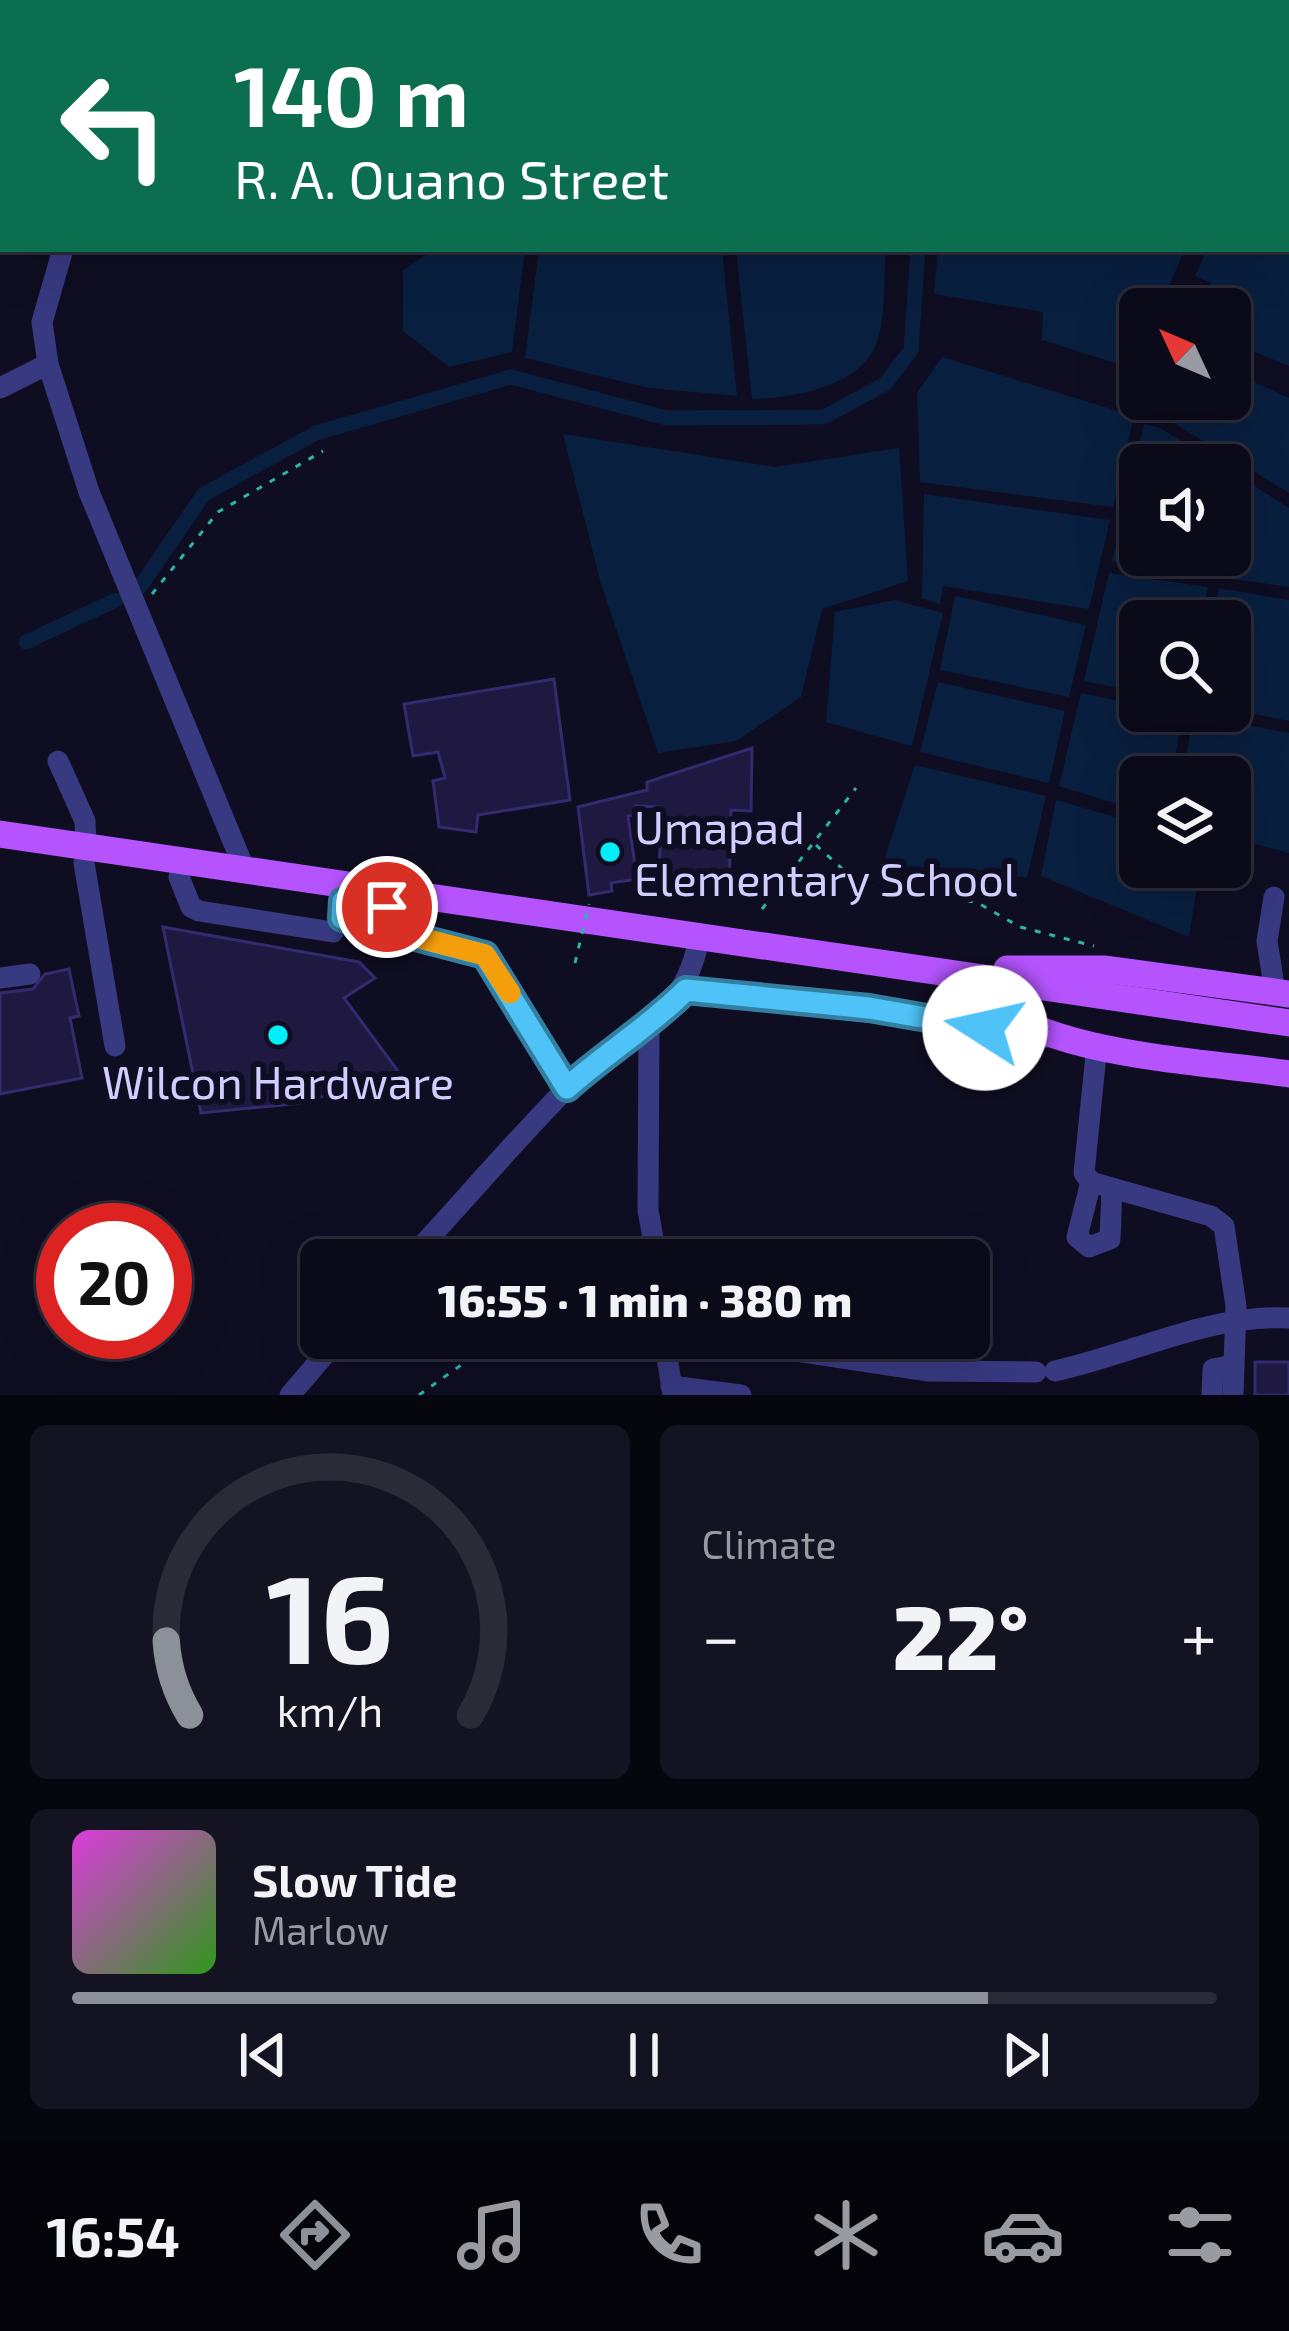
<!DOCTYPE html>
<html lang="en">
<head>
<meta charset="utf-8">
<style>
	body { margin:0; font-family:"Exo 2",sans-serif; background:#141322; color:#f1f3f6; height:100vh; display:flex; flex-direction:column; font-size:45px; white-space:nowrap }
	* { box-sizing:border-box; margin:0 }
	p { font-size:39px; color:#9a9aa2 }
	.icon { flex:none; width:66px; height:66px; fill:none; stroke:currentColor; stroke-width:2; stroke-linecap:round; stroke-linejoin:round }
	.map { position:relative; height:1395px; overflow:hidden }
	.sheet { display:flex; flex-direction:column; gap:30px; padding:30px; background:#06060e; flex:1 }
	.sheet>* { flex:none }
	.top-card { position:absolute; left:0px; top:0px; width:1290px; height:252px; box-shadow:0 12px 48px #0002,0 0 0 3px #2b2b38; background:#0b6e4f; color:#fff; overflow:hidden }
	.needle { width:78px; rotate:314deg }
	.buttons { position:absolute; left:1119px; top:288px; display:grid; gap:24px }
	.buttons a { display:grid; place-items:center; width:132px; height:132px; border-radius:18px; background:#0b0a19; box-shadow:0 12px 48px #0002,0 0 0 3px #2b2b38; font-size:60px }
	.speed { position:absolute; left:36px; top:1203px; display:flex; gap:24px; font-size:60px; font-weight:700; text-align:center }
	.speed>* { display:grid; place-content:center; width:156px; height:156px; border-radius:50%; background:#0b0a19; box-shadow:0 12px 48px #0002,0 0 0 3px #2b2b38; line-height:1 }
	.speed .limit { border:18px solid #d22; background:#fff; color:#111 }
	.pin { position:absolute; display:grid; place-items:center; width:102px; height:102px; color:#fff; margin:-51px; border:6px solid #fff; border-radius:50%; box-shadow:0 3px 12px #0007 }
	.me { position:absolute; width:132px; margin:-66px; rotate:280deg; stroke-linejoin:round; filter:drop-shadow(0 0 9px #0008) }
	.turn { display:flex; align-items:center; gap:42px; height:252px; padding:0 36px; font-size:54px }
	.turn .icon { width:156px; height:156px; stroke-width:2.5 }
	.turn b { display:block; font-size:84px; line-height:102px }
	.big { font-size:90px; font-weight:800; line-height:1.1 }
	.sheet .widget { flex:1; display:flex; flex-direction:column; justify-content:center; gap:18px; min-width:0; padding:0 42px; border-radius:18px; background:#141322 }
	.sheet .dial { align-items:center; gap:0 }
	.dial svg { height:312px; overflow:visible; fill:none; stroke:#2b2b38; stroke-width:7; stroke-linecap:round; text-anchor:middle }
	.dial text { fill:#f1f3f6; stroke:none }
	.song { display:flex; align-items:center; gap:36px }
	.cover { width:144px; height:144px; border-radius:18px; background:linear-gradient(135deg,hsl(300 70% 55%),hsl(110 70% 35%)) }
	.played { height:12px; border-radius:6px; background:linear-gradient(90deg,#8c9099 80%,#2b2b38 80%) }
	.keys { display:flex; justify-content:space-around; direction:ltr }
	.heat { display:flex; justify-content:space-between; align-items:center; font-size:66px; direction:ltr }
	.sheet .tiles { flex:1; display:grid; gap:30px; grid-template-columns:1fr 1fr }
	.widget:last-child { grid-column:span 2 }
	.trip { position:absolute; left:300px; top:1239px; width:690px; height:120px; border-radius:18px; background:#0b0a19; box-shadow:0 12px 48px #0002,0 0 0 3px #2b2b38; font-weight:800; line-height:120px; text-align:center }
	.menu { display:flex; height:192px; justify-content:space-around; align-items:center; background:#04040a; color:#9a9aa2 }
	.menu .icon { width:84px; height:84px }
	.menu .current { color:#8c9099 }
	.menu b { font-size:54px; color:#f1f3f6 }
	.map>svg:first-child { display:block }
	.water { fill:#091f3f }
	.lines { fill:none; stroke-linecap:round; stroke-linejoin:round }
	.canal { stroke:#091f3f; stroke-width:15 }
	.building { fill:#1f1942; stroke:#342a6f; stroke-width:3 }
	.path { stroke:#2cb4a4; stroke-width:3; stroke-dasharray:6 9; stroke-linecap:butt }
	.minor { stroke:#373981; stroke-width:21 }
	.major { stroke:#b554ff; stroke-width:27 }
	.path-bridge { stroke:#2cb4a4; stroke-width:3; stroke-dasharray:6 9; stroke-linecap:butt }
	.route-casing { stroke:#337fa1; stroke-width:30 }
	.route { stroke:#4fc3f7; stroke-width:21 }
	.slow { stroke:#f59e0b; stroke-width:21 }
	.poi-dot { fill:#00eef8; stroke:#0f0d21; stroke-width:4.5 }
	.labels { text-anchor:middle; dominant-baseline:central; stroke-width:12; stroke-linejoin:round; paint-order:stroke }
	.poi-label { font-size:45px; fill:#d0cdff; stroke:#0f0d21; text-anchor:start }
</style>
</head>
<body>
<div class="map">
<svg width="1289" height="1395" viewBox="0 0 1289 1395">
	<rect width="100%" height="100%" fill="#0f0d21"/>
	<g class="water">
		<polygon points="1287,115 1289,116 1289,366 1230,342 1230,309 1201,309 1211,283 1195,276 1207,249 1287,249"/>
		<polygon points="435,249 525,249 512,352 449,367 403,331 403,270"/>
		<polygon points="539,249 722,249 737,396 649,388 525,358"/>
		<path d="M736 249H886C883 277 887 318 876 344 859 388 791 398 752 399Z"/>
		<polygon points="938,249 1185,249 1159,309 1140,309 1140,354 1134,369 1042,340 1043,312 934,294"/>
		<polygon points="942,357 1134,416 1113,507 920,482 917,393"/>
		<polygon points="1230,371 1289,398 1289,493 1165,418 1171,399 1230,399"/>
		<polygon points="1144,424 1160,428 1220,465 1140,465 1140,555 1230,555 1230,471 1289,508 1289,587 1112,562"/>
		<polygon points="563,434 775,467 899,448 908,581 822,609 801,697 736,741 658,753 601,584"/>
		<polygon points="924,494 1110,520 1089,609 943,586 940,604 922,598"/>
		<polygon points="1109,573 1208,587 1201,621 1140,621 1140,692 1084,681"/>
		<polygon points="1219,588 1289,600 1289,721 1230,709 1230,621 1212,621"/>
		<polygon points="955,596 1086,625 1069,697 940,670"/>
		<polygon points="895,600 943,613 912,746 826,722 835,612"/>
		<polygon points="938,682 1065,711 1049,783 920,752"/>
		<polygon points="1081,693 1140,705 1140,711 1183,713 1171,777 1140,777 1140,811 1059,786"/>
		<polygon points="1194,715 1289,733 1289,853 1230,837 1230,777 1182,777"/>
		<polygon points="915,765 1046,796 1027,878 967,868 882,866"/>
		<polygon points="1056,800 1140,824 1140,867 1200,867 1189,937 1041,876"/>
	</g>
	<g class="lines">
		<g class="canal">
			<polyline points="925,3 926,0"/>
			<polyline points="139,588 204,494 316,433 511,377 667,418 824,417 885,384 911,350 918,249"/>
			<polyline points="26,642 116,600"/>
		</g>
	</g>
	<g class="building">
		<polygon points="554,679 570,800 478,815 476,832 439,827 433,781 445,778 438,752 413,756 404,704"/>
		<polygon points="752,748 751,811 731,810 729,898 659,888 661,807 636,806 637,815 628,816 637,879 611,883 612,891 589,895 578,807 647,790 647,782"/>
		<polygon points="163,927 359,962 375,978 344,998 398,1071 303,1103 201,1113"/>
		<polygon points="69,969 79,1016 70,1018 82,1078 0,1094 0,993 33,989 45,974"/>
		<rect x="1255" y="1362" width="34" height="33"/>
	</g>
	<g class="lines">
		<g class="path">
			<polyline points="152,594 218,512 323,451"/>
			<polyline points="816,845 848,874 978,903 1020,927 1094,946"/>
			<polyline points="762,909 856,788"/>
			<polyline points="419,1395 499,1338"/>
		</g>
		<g class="minor">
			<polyline points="243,3 246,0"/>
			<polyline points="63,249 42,322 48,364 89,492 244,868"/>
			<polyline points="0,388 48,364"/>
			<polyline points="58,761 85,821 86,845"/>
			<polyline points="84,863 115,1046"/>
			<polyline points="179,877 191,907 199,911 333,932 342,918 343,901"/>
			<polyline points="1274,897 1267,941 1275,992"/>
			<polyline points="342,918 486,955 567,1089"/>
			<polyline points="0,978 30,974"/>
			<polyline points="685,990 869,1008 1043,1038"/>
			<polyline points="649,1028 648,1210 657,1260"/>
			<polyline points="1097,1045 1084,1173 1091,1182 1211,1216 1224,1226 1236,1306 1233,1395"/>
			<polyline points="1091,1182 1077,1237 1089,1247 1110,1239 1112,1188"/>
			<polyline points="656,1255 699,1260"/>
			<path d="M409 1260C461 1204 512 1144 566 1089 618 1037 675 1029 696 952"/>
			<polyline points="664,1338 673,1395"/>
			<polyline points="709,1338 928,1371 1036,1372"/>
			<path d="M1055 1371C1133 1354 1208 1314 1289 1318"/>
			<polyline points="671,1386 741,1395"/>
			<polyline points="290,1395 339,1338"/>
			<polyline points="1212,1395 1213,1369 1234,1365"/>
		</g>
		<g class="major">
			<polyline points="0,834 1289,1023"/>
			<polyline points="1007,969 1104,969 1289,994"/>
			<path d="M982 994C1038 1056 1206 1061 1289 1074"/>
		</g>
		<polyline class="path-bridge" points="575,963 589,904"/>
	</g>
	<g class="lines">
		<g class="route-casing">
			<path id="route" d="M387 907 343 901 342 918 485 955 567 1088C606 1053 649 1027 686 990L869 1008 985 1028"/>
		</g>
		<use href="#route" class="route"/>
		<polyline class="slow" points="371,925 485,955 510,993"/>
	</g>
	<g class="poi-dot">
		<circle cx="610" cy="852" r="12"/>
		<circle cx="278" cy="1035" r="12"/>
	</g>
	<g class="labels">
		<g class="poi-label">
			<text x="634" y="826">Umapad<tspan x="634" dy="52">Elementary School</tspan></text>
			<text x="278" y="1081" text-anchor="middle">Wilcon Hardware</text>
		</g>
	</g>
</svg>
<div class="buttons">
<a><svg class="needle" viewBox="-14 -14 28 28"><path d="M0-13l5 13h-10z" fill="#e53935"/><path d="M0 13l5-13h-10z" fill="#9a9aa2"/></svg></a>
<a><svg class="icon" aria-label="sound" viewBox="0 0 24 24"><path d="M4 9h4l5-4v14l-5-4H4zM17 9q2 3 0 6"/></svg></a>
<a><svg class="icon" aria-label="search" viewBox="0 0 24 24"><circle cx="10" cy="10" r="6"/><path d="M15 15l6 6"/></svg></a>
<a><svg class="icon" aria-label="layers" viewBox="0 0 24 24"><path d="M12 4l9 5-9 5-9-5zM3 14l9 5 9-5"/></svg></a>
</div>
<div class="speed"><div class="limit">20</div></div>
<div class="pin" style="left:387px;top:907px;background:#d93025"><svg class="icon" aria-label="arrive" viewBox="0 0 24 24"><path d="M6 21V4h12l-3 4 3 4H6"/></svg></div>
<svg class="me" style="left:985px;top:1028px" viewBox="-20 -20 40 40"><circle r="19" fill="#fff"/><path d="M0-13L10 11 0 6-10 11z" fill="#4fc3f7"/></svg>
<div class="trip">16:55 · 1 min · 380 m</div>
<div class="top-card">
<div class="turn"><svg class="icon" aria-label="left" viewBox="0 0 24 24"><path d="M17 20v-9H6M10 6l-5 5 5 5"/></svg><div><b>140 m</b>R. A. Ouano Street</div></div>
</div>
</div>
<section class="sheet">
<div class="tiles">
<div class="widget dial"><svg viewBox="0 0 100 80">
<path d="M14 69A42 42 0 1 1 86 69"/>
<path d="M14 69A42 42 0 0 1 8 50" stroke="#8c9099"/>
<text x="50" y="56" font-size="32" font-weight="700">16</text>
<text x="50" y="72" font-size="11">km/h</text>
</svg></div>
<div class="widget"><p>Climate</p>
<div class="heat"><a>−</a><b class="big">22°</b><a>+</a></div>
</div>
<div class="widget">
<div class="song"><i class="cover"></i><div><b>Slow Tide</b><p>Marlow</p></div></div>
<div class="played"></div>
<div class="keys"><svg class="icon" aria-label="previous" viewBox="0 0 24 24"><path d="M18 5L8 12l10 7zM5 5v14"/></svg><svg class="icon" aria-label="pause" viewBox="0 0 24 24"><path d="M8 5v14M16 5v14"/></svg><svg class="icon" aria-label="next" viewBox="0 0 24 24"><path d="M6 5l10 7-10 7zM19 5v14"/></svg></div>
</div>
</div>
</section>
<nav class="menu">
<b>16:54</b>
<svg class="icon current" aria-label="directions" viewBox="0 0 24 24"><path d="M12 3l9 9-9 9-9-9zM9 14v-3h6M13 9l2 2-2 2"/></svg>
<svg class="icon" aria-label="music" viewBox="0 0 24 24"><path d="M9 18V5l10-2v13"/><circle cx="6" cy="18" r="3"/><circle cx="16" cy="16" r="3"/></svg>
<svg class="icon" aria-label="phone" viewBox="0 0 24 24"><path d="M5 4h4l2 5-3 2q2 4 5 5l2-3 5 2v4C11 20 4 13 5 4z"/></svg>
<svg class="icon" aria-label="climate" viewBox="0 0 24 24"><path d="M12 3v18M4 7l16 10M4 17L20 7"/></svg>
<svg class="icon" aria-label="car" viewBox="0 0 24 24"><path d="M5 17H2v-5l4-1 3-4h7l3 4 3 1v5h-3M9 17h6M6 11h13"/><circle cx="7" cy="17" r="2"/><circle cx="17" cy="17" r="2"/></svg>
<svg class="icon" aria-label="filters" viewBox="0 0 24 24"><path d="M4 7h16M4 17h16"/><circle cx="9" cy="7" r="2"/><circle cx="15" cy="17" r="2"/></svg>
</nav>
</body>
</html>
